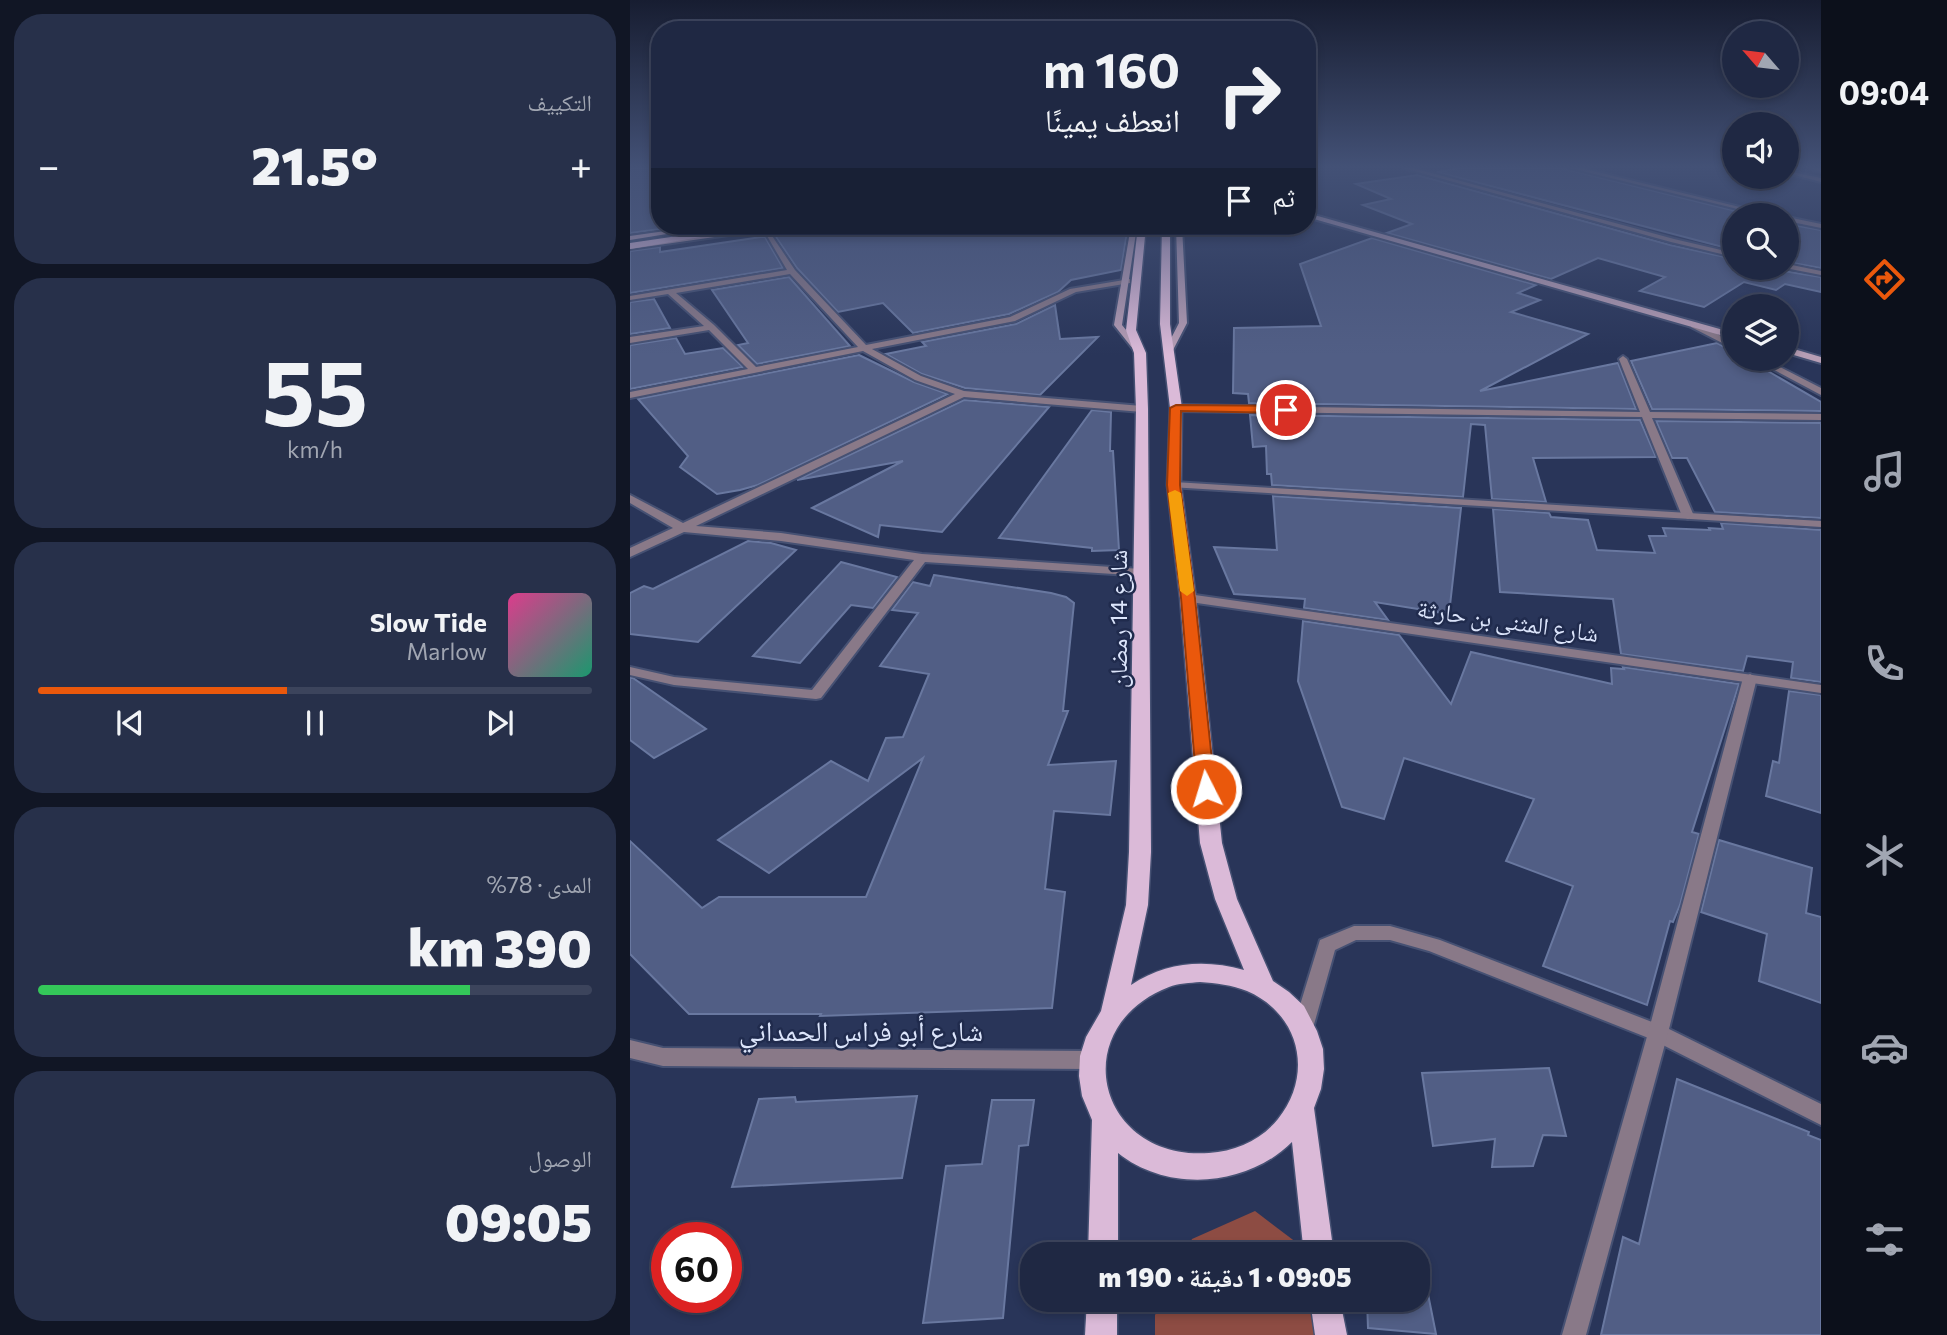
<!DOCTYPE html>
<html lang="ar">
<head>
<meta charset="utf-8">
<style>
	body { margin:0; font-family:Commissioner,"Noto Naskh Arabic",sans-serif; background:#27304a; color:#f1f3f6; direction:rtl; height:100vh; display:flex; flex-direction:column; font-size:26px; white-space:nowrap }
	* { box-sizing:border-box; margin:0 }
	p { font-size:23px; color:#a1a6b2 }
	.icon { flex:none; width:38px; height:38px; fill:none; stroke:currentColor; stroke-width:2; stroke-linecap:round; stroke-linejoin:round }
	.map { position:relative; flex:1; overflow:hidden; direction:ltr }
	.details { display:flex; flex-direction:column; gap:14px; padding:14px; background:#111625; width:630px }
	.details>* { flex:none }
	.top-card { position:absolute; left:21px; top:21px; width:665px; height:214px; border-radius:28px; box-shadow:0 4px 10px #0003,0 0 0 2px #3c445c; direction:rtl; background:#1f2843; color:#f1f3f6; overflow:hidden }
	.needle { width:46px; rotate:298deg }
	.tools { position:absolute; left:1092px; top:21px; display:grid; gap:14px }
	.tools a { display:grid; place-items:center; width:77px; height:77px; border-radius:50%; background:#1f2843; box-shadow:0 4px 10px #0003,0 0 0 2px #3c445c; font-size:35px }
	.speed { position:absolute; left:21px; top:1222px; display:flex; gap:14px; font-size:35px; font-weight:700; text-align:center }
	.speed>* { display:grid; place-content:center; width:91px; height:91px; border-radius:50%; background:#1f2843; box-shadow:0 4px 10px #0003,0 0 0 2px #3c445c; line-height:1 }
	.speed .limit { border:10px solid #d22; background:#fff; color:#111 }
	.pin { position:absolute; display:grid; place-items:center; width:60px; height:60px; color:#fff; margin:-30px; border:4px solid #fff; border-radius:50%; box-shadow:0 2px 7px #0007 }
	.me { position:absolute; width:77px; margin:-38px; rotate:355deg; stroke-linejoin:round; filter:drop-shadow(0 0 5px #0008) }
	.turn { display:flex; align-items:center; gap:24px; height:147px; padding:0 21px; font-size:32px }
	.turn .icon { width:91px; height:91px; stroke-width:2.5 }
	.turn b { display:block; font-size:49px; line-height:60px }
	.then { display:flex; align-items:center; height:66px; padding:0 21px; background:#0003; gap:14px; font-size:26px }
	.big { font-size:52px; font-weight:800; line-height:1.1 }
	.details .tile { flex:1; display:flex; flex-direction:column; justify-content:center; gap:10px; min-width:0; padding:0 24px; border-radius:28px; background:#27304a }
	.details .dial { align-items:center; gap:0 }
	.dial b { font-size:91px; line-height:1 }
	.song { display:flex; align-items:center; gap:21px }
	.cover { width:84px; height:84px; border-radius:10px; background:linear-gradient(135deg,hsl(330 70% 55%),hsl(160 70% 35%)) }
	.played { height:7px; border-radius:4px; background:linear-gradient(90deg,#ea580c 45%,#3c445c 45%) }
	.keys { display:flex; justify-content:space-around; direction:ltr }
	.heat { display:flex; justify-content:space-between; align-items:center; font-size:38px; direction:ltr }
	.charge { height:10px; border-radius:5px; background:linear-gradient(90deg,#34c759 78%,#3c445c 0) }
	.trip { position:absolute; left:390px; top:1242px; width:410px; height:70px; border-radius:28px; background:#1f2843; box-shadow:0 4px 10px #0003,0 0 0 2px #3c445c; font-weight:800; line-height:70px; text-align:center; direction:rtl }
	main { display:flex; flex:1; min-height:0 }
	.menu { display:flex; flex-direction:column; width:126px; justify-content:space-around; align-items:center; background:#0c101b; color:#a1a6b2 }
	.menu .icon { width:49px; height:49px }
	.menu .on { color:#ea580c }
	.menu b { font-size:32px; color:#f1f3f6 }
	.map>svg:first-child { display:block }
	.green { fill:#8d4c43 }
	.building { fill:#515e85; stroke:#6978a0; stroke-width:2 }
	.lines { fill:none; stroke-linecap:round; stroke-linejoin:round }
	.service-casing { stroke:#465173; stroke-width:4 }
	.minor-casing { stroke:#465173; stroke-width:4 }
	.tertiary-casing { stroke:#465173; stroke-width:4 }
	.secondary-casing { stroke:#465173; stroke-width:4 }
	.primary-casing { stroke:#465173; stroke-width:3 }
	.service { fill:#897988; fill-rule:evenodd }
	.minor { fill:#897988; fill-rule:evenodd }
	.tertiary { fill:#897988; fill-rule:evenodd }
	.secondary { fill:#b79eb5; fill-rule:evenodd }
	.primary { fill:#dbbad8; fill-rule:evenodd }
	.route { fill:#ea580c; stroke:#983908; stroke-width:2 }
	.slow { fill:#f59e0b }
	.labels { text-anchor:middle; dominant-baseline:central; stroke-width:5; stroke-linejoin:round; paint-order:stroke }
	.street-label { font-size:24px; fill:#dce5fb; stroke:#202b4d }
	.near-street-label { font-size:28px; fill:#dce5fb; stroke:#202b4d }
</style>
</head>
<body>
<main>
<nav class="menu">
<b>09:04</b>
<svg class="icon on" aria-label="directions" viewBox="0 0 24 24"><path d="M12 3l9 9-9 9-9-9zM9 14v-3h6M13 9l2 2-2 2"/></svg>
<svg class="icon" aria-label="music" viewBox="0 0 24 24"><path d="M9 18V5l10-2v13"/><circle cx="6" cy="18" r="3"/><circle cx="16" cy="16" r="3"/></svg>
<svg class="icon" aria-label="phone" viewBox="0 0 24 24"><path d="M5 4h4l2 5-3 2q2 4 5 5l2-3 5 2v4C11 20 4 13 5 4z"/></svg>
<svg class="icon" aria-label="climate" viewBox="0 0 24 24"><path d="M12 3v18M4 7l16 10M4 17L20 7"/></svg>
<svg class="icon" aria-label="car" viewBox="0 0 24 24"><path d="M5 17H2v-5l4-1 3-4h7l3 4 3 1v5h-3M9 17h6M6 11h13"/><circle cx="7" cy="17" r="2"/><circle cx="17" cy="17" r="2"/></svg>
<svg class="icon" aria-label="filters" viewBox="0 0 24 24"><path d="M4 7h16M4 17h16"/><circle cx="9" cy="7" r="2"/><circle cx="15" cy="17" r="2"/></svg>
</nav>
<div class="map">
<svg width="1191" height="1335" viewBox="0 0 1191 1335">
	<rect width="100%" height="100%" fill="#293559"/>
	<g class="green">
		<polygon points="625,1211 683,1255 555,1255 562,1239"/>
		<polygon points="533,1300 703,1300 706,1335 525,1335 525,1315"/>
	</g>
	<g class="building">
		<polygon points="0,168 30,168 30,229 0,233"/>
		<polygon points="830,168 931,168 1122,215 1104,215 1104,250 807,172"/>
		<polygon points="787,175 1040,245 1104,259 1104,268 1153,268 1154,271 1191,277 1191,292 1155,284 1146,290 1114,282 1074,307 1010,291 1035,277 968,258 921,279 757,233 782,224 733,205 761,199 726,184"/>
		<polygon points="1157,224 1191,230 1191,268 1157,262"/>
		<polygon points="189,226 498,226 491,270 441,280 428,292 379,314 283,333 253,303 208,312 167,268 146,237 157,230"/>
		<polygon points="131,237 135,237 153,268 0,293 0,251 30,247 30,252"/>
		<polygon points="742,238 906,285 888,293 910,300 881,312 958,334 850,391 988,363 1006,409 619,403 618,394 603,393 604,328 691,326 670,264"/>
		<polygon points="159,277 220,346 127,364 108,345 118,343 82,290"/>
		<polygon points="24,299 40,328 0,334 0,302"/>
		<polygon points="425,305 430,339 468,337 410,395 335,388 292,374 256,354 296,346 292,342 386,324"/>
		<polygon points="46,338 55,354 93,348 113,367 0,389 0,345"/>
		<polygon points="1087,343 1104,352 1104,359 1117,359 1191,402 1191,411 1022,409 1001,361"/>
		<polygon points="229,355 284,382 318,394 128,485 110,490 87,494 50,467 58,456 8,399"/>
		<polygon points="334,400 419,407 312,532 250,525 248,537 182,508 273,461 167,480"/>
		<polygon points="462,410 481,412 480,451 483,451 489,550 462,551 462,548 369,538"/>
		<polygon points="620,415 1010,420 1026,457 903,458 916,502 862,499 855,425 841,424 833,497 642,485 641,474 637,474 636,446 623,447"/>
		<polygon points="1026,421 1191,423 1191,518 1085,512 1057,458 1042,458"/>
		<polygon points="643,496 831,508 819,614 745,602 758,620 674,608 675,599 604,594 584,547 647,550"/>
		<polygon points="863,509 919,513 921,517 958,520 967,550 1025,553 1019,536 1036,536 1033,528 1080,530 1079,528 1093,529 1091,523 1191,530 1191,682 1161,678 1163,662 1117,656 1113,671 991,654 983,599 870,592"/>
		<polygon points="118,541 141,543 166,550 68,642 0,634 0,593 14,586 23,589"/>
		<polygon points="211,562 267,577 243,608 221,605 170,663 123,656"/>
		<polygon points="304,575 421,593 436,597 444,603 433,711 438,711 418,765 486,761 480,815 424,811 415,889 435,892 422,1008 190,1016 191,1014 59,1014 0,954 0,841 72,908 89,897 236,897 293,758 139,873 88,840 201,761 238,781 256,738 273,737 299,674 250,666 288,613 262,610 283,582 300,586"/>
		<polygon points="673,621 769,635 821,704 841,652 982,684 981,668 994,669 993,667 1109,684 1062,832 1069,834 1050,905 1043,922 1040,921 1017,1005 913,966 943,886 876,861 904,799 774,758 754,819 712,807 668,681"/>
		<polygon points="0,678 3,678 76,729 24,758 0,740"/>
		<polygon points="1159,691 1191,695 1191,813 1136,796 1143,761 1149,763"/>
		<polygon points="1089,840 1182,868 1176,913 1191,917 1191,1003 1129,981 1137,934 1071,912"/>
		<polygon points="919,1068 936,1136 913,1135 903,1166 862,1167 865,1139 803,1146 792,1073"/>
		<polygon points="1047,1079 1179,1132 1178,1135 1191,1140 1191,1335 971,1335 993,1237 1009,1244"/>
		<polygon points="287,1096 272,1178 102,1187 129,1099 165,1097 166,1102"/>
		<polygon points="362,1100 404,1100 398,1145 389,1146 373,1318 293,1323 316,1166 352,1164"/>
		<polygon points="790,1254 806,1334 738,1328 737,1300 788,1300 788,1255 783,1255"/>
	</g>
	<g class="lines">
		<g class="service-casing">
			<polygon id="service" points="1157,171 1191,178 1191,182 1157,173"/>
		</g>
		<g class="minor-casing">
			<g id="minor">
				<polygon points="773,168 783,168 1044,239 1104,253 1104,257 1041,242"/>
				<polygon points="940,168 951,168 1142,215 1132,215"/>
				<polygon points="1181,168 1191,168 1191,172 1182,169"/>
				<polygon points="1157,217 1191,224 1191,228 1157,221"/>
				<path d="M136 227 165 270 236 345 380 317 440 289 500 279V283L446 292 385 321 242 349 291 376 334 391 512 406 517 409 512 412 334 397 66 526 151 533 292 554 511 569 517 573 515 576 295 562 191 698 186 699 44 685 0 675V667L44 677 182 690 284 560 151 541 54 532 0 557V548L43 528 0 503V495L53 523 325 394 285 380 233 351 0 398V392L118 369 79 330 0 343V337L74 326 38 294 0 300V296L157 270 133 229ZM160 274 228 347 126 367 84 325 46 293Z"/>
				<polygon points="1157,264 1191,271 1191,275 1155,268"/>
				<polygon points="993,356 997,359 1020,412 1191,414 1191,420 1022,418 1064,516 1058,519 1052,516 1012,417 546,411 541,408 546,405 1010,412 989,359"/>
				<polygon points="558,594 1191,685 1191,693 553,601 552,598"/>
				<polygon points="724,926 760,926 810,940 1035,1027 1191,1104 1191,1125 1021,1039 799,951 760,940 726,940 705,950 683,1028 680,1034 673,1036 666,1034 663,1028 690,940"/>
			</g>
		</g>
		<g class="tertiary-casing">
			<g id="tertiary">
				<polygon points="1061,323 1067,323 1104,343 1104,349 1061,327"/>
				<polygon points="1124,359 1134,359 1191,388 1191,395"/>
				<polygon points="544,482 1191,521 1191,527 540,487 538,485"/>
				<polygon points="1120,674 1127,678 1038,1033 956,1335 932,1335 1018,1033 1113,678"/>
				<polygon points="0,1040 33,1048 462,1051 469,1054 472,1060 469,1066 462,1069 33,1066 0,1058"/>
			</g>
		</g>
		<g class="secondary-casing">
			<g id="secondary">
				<polygon points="677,213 1104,333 1104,339 677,217"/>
				<polygon points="71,226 86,226 0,240 0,236"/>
				<polygon points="145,226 162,226 0,249 0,245"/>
				<polygon points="501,226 507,226 492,325 514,352 510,355 507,354 484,325"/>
				<polygon points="546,226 552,226 557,323 543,350 539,353 535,350 549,323"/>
				<polygon points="1157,347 1191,357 1191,363 1157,353"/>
			</g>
		</g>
		<g class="primary-casing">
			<g id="primary">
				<polygon points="116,226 135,226 0,249 0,243"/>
				<path d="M508 226H516L506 330 516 353 518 409 521 852 518 905 501 985C536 962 574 959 614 970L585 899 570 843 550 598 537 485 540 408 530 324 532 226H540V324L552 408 551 485 566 598 592 843 607 899 643 981 659 992 674 1006 687 1031 693 1049 694 1069 691 1089 684 1108 704 1255H674L662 1142C617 1187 538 1193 488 1153V1255H458L462 1120 452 1096 449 1076 450 1056 456 1037 471 1011 496 905 499 852 506 409 504 353 496 330ZM570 982C586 983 602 985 617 991 670 1014 684 1074 648 1119 631 1140 606 1151 579 1153 468 1161 434 1028 539 987 548 983 560 983 570 982Z"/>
				<polygon points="457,1300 487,1300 487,1335 455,1335"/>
				<polygon points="680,1300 710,1300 717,1335 685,1335"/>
			</g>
		</g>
		<use href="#service" class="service"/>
		<use href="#minor" class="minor"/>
		<use href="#tertiary" class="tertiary"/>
		<use href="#secondary" class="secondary"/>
		<use href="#primary" class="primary"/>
	</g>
	<linearGradient id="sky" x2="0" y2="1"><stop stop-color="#171d31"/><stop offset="0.47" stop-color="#435176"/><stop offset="1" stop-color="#435176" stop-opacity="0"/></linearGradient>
	<rect width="1191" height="355" fill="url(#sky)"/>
	<polygon class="route" points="546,405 656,406 662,410 656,413 551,411 550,485 565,598 585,789 582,793 570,793 567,789 551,598 537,485 540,408"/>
	<polygon class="slow" points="545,490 551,493 564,591 557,596 550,591 538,493"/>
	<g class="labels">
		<g class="street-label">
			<text transform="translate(487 619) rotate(-90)">شارع 14 رمضان</text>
			<text transform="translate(878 620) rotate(8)">شارع المثنى بن حارثة</text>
		</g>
		<g class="near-street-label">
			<text x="231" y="1030">شارع أبو فراس الحمداني</text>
		</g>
	</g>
</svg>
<div class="tools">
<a><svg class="needle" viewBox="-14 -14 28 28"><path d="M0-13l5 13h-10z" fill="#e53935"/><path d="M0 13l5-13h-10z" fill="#a1a6b2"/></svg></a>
<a><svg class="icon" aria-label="sound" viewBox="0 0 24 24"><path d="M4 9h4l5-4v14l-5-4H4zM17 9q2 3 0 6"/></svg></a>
<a><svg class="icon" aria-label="search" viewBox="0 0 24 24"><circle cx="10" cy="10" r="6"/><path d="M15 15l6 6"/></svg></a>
<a><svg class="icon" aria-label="layers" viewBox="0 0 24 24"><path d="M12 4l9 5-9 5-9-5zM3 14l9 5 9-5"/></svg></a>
</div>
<div class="speed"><div class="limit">60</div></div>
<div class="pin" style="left:656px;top:410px;background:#d93025"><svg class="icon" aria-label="arrive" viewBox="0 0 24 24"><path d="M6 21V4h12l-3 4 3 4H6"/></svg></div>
<svg class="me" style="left:576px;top:789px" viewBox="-20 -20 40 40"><circle r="17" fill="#ea580c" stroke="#fff" stroke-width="3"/><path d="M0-11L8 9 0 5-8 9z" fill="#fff"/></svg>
<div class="trip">09:05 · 1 دقيقة · 190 m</div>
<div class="top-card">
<div class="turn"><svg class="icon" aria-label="right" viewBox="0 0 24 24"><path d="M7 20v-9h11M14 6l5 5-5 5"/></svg><div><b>160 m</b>انعطف يمينًا</div></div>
<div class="then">ثم<svg class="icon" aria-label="arrive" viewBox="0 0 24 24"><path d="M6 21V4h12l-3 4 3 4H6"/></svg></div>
</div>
</div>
<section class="details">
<div class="tile"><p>التكييف</p>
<div class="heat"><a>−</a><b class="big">21.5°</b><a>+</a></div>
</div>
<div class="tile dial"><b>55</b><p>km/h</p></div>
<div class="tile">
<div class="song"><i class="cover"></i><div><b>Slow Tide</b><p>Marlow</p></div></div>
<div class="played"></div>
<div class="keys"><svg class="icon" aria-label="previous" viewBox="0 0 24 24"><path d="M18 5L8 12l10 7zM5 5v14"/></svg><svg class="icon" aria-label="pause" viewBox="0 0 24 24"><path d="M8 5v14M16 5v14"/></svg><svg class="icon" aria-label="next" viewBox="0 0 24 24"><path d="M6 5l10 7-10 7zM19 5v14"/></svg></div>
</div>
<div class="tile"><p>المدى · 78%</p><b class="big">390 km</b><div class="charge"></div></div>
<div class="tile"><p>الوصول</p><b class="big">09:05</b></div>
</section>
</main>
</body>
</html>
